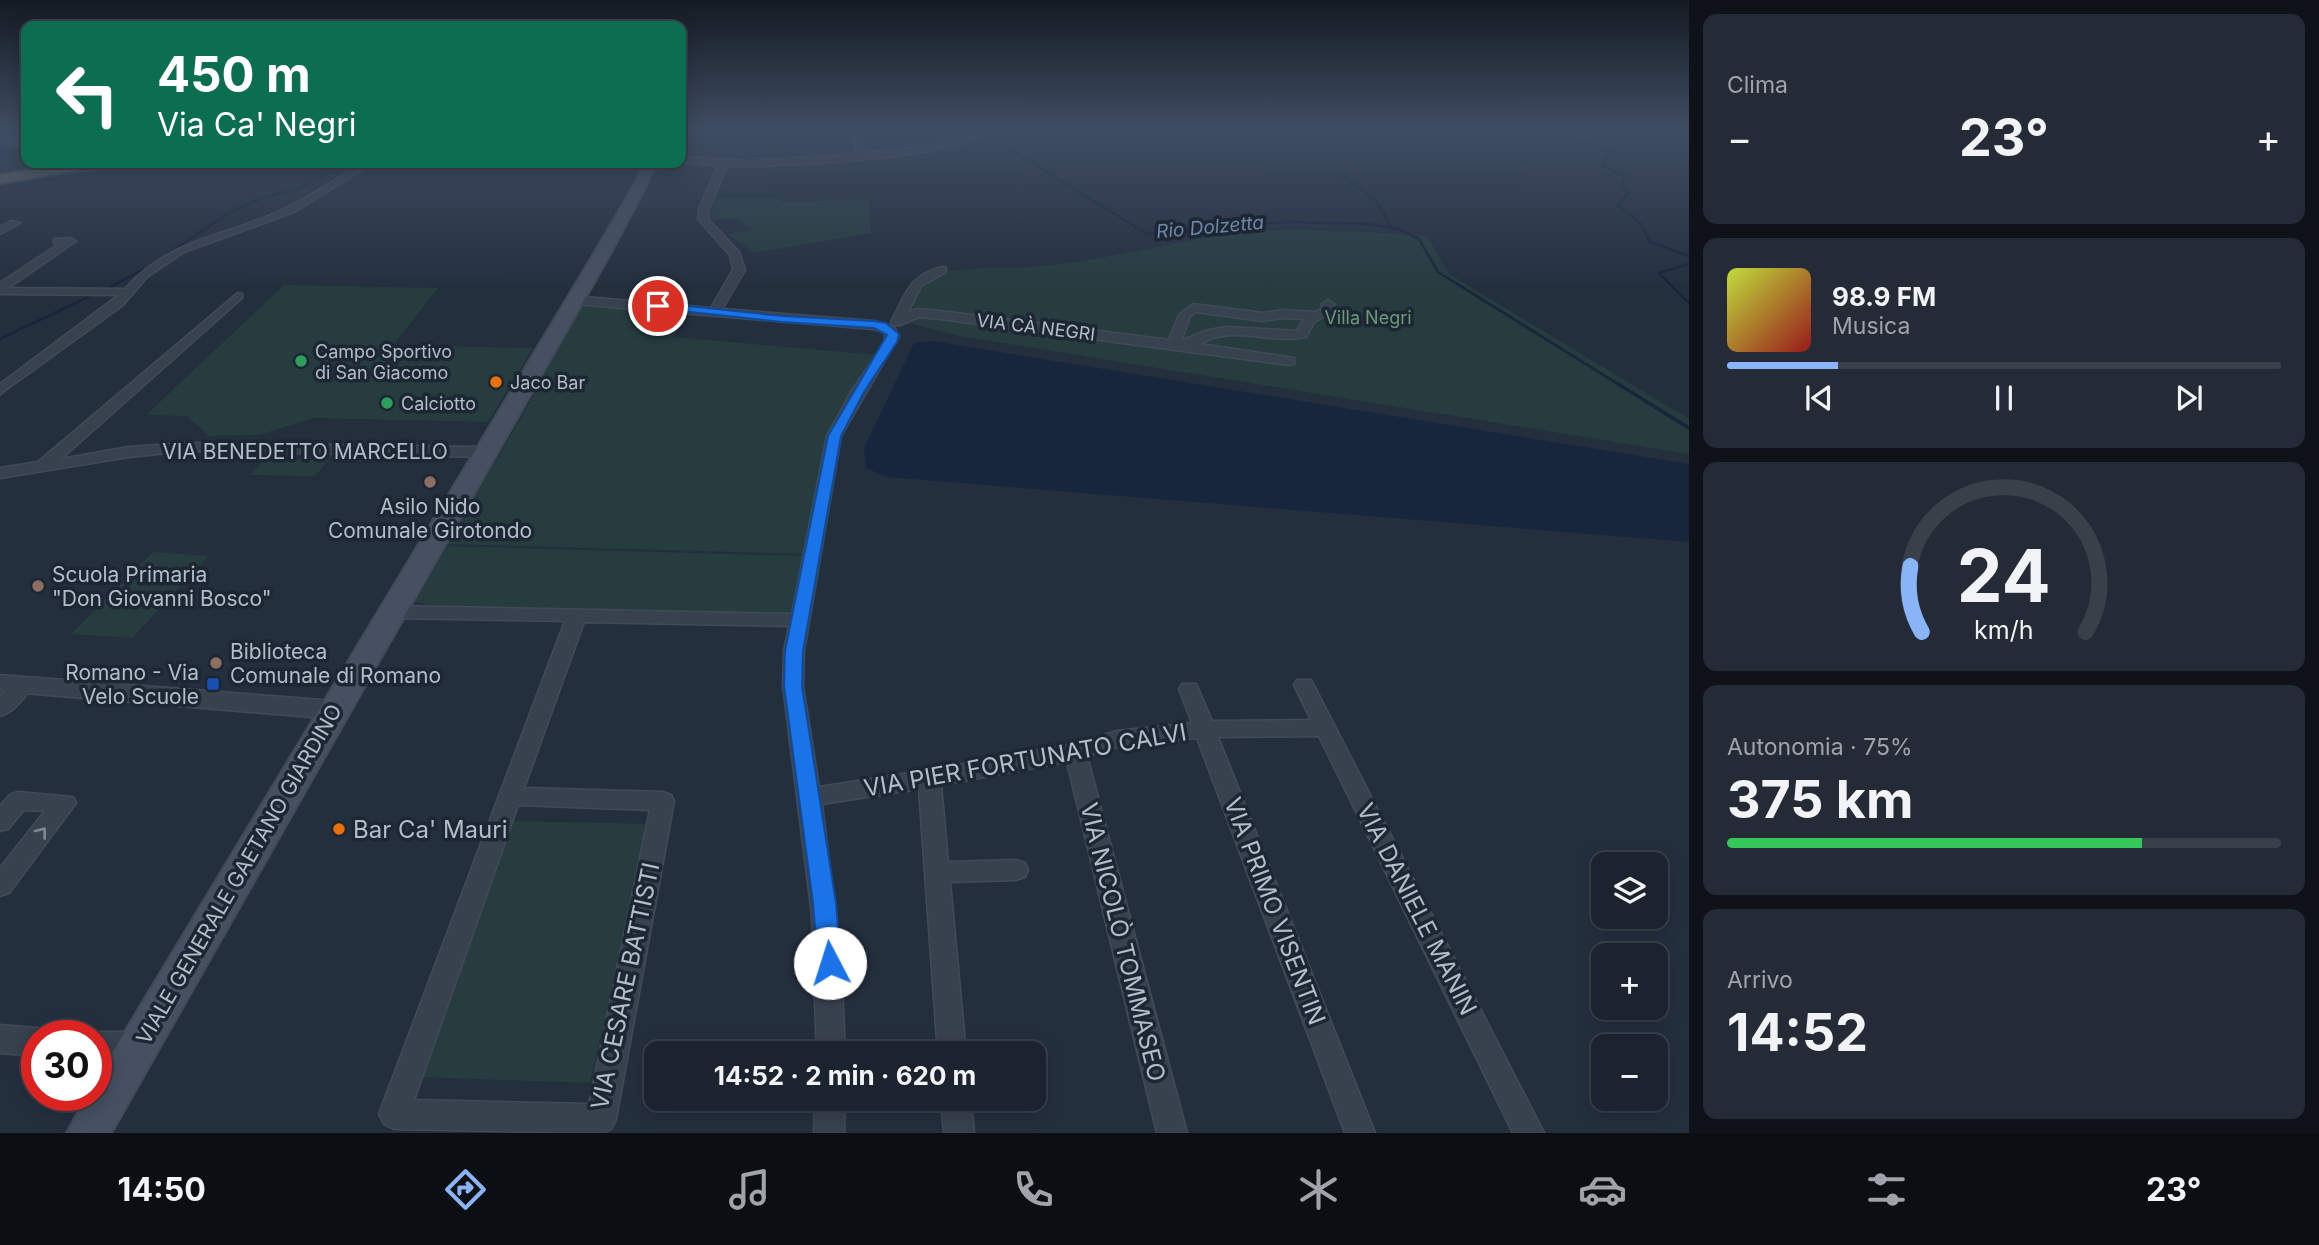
<!DOCTYPE html>
<html lang="it">
<head>
<meta charset="utf-8">
<style>
	body { margin:0; font-family:Inter,sans-serif; background:#242b36; color:#f1f3f6; height:100vh; display:flex; flex-direction:column; font-size:26px; white-space:nowrap }
	* { box-sizing:border-box; margin:0 }
	p { font-size:23px; color:#a0a4aa }
	.icon { flex:none; width:38px; height:38px; fill:none; stroke:currentColor; stroke-width:2; stroke-linecap:round; stroke-linejoin:round }
	.map { position:relative; flex:1; overflow:hidden }
	.panel { display:flex; flex-direction:column; gap:14px; padding:14px; background:#0f1319; width:630px }
	.panel>* { flex:none }
	.hud { position:absolute; left:21px; top:21px; width:665px; height:147px; border-radius:14px; box-shadow:0 4px 18px #0003,0 0 0 2px #39404a; background:#0b6e4f; color:#fff; overflow:hidden }
	.controls { position:absolute; left:1591px; top:852px; display:grid; gap:14px }
	.controls a { display:grid; place-items:center; width:77px; height:77px; border-radius:14px; background:#1b232e; box-shadow:0 4px 18px #0003,0 0 0 2px #39404a; font-size:35px }
	.speed { position:absolute; left:21px; top:1020px; display:flex; gap:14px; font-size:35px; font-weight:700; text-align:center }
	.speed>* { display:grid; place-content:center; width:91px; height:91px; border-radius:50%; background:#1b232e; box-shadow:0 4px 18px #0003,0 0 0 2px #39404a; line-height:1 }
	.speed .limit { border:10px solid #d22; background:#fff; color:#111 }
	.pin { position:absolute; display:grid; place-items:center; width:60px; height:60px; color:#fff; margin:-30px; border:4px solid #fff; border-radius:50%; box-shadow:0 2px 7px #0007 }
	.me { position:absolute; width:77px; margin:-38px; rotate:355deg; stroke-linejoin:round; filter:drop-shadow(0 0 5px #0008) }
	.turn { display:flex; align-items:center; gap:24px; height:147px; padding:0 21px; font-size:32px }
	.turn .icon { width:91px; height:91px; stroke-width:2.5 }
	.turn b { display:block; font-size:49px; line-height:60px }
	.big { font-size:52px; font-weight:700; line-height:1.1 }
	.panel .widget { flex:1; display:flex; flex-direction:column; justify-content:center; gap:10px; min-width:0; padding:0 24px; border-radius:14px; background:#242b36 }
	.panel .dial { align-items:center; gap:0 }
	.dial svg { height:182px; overflow:visible; fill:none; stroke:#39404a; stroke-width:7; stroke-linecap:round; text-anchor:middle }
	.dial text { fill:#f1f3f6; stroke:none }
	.song { display:flex; align-items:center; gap:21px }
	.cover { width:84px; height:84px; border-radius:10px; background:linear-gradient(135deg,hsl(70 70% 55%),hsl(0 70% 35%)) }
	.played { height:7px; border-radius:4px; background:linear-gradient(90deg,#8ab4f8 20%,#39404a 20%) }
	.keys { display:flex; justify-content:space-around; direction:ltr }
	.heat { display:flex; justify-content:space-between; align-items:center; font-size:38px; direction:ltr }
	.charge { height:10px; border-radius:5px; background:linear-gradient(90deg,#34c759 75%,#39404a 0) }
	.trip { position:absolute; left:644px; top:1041px; width:402px; height:70px; border-radius:14px; background:#1b232e; box-shadow:0 4px 18px #0003,0 0 0 2px #39404a; font-weight:700; line-height:70px; text-align:center }
	.tabs { display:flex; height:112px; justify-content:space-around; align-items:center; background:#0b0e12; color:#a0a4aa }
	.tabs .icon { width:49px; height:49px }
	.tabs .on { color:#8ab4f8 }
	.tabs b { font-size:32px; color:#f1f3f6 }
	main { display:flex; flex:1; min-height:0 }
	.map>svg:first-child { display:block }
	.green { fill:#263c3f }
	.water { fill:#17263c }
	.lines { fill:none; stroke-linecap:round; stroke-linejoin:round }
	.stream-far1 { stroke:#17263c; stroke-width:2.5 }
	.stream { stroke:#17263c; stroke-width:3.5 }
	.minor-casing { stroke:#414a57; stroke-width:3 }
	.tertiary-casing { stroke:#414a57; stroke-width:3 }
	.secondary-casing { stroke:#414a57; stroke-width:4 }
	.trunk-casing { stroke:#434c59; stroke-width:4 }
	.minor { fill:#38414e; fill-rule:evenodd }
	.tertiary { fill:#38414e; fill-rule:evenodd }
	.secondary { fill:#465061; fill-rule:evenodd }
	.trunk { fill:#656462; fill-rule:evenodd }
	.oneway { stroke:#7c8592 }
	.route { fill:#1a73e8; stroke:#114b97; stroke-width:2 }
	.leisure-dot { fill:#2e9e5b; stroke:#1d2633; stroke-width:2.5 }
	.food-dot { fill:#e8710a; stroke:#1d2633; stroke-width:2.5 }
	.education-dot { fill:#8d6e63; stroke:#1d2633; stroke-width:2.5 }
	.transit-dot { fill:#1a4fb4; stroke:#1d2633; stroke-width:2.5 }
	.labels { text-anchor:middle; dominant-baseline:central; stroke-width:7; stroke-linejoin:round; paint-order:stroke }
	.far-park-label { font-size:18px; fill:#6b9a76; stroke:#1d2633 }
	.far-street-label { font-size:18px; fill:#b4bcc9; stroke:#1d2633 }
	.far-poi-label { font-size:18px; fill:#b4bcc9; stroke:#1d2633; text-anchor:start }
	.far-water-label { font-size:19px; font-style:italic; fill:#6d86a8; stroke:#1d2633 }
	.street-label { font-size:21px; fill:#b4bcc9; stroke:#1d2633 }
	.poi-label { font-size:21px; fill:#b4bcc9; stroke:#1d2633; text-anchor:start }
	.near-street-label { font-size:24px; fill:#b4bcc9; stroke:#1d2633 }
	.near-poi-label { font-size:24px; fill:#b4bcc9; stroke:#1d2633; text-anchor:start }
</style>
</head>
<body>
<main>
<div class="map">
<svg width="1689" height="1133" viewBox="0 0 1689 1133">
	<rect width="100%" height="100%" fill="#242f3e"/>
	<g class="green">
		<polygon points="716,198 781,198 781,202 869,200 871,233 754,253 728,234 752,230 739,219 710,219"/>
		<path d="M1279 230 1353 231 1427 236 1449 274 1689 419V454L960 336 908 323C913 307 916 287 932 278 951 266 994 269 1016 268 1105 264 1190 234 1279 230Z"/>
		<polygon points="284,285 438,288 393,345 533,348 488,422 313,418 259,435 209,436 187,416 146,415"/>
		<polygon points="586,304 691,312 674,337 876,355 834,418 805,554 447,544 523,414 581,306"/>
		<polygon points="265,459 328,460 315,476 250,475"/>
		<polygon points="447,546 804,556 792,612 782,615 425,607 426,604 415,602"/>
		<polygon points="153,552 209,556 132,638 71,634"/>
		<polygon points="513,821 649,824 590,1083 421,1077"/>
	</g>
	<polygon class="water" points="932,341 1689,464 1689,542 887,477 866,468 864,448 914,343"/>
	<g class="lines">
		<g class="stream-far1">
			<polyline points="1006,129 989,136 1147,234 1288,222 1369,224 1399,229 1419,239 1438,272 1621,386"/>
			<polyline points="1567,129 1569,138 1609,151 1603,165 1625,177 1621,186 1629,193 1618,205 1641,224 1650,242 1689,256"/>
			<polyline points="1344,176 1376,201 1391,226"/>
			<polyline points="166,255 229,213 264,197 297,189 348,163"/>
			<polyline points="1689,264 1659,273 1689,303"/>
			<polyline points="110,287 142,270"/>
			<polyline points="0,339 88,297"/>
		</g>
		<polyline class="stream" points="1618,384 1689,428"/>
		<g class="minor-casing">
			<g id="minor">
				<path d="M849 129H857L865 153 953 142 981 129H991C955 160 779 167 727 166L709 209 708 219 739 252 745 270 722 309 874 321 894 327 899 336 841 436 804 651 803 686 819 787 929 770 1075 744 1117 731 1192 723 1179 689 1182 684H1196L1212 721 1311 720 1294 685 1297 680H1311L1544 1133H1513L1319 736 1218 737 1375 1133H1345L1197 738 1117 747 1087 756 1187 1133H1157L1067 762 941 785 948 862 1016 860 1025 863 1028 870 1025 877 1016 880 950 882 966 1054H938L919 789 822 804 841 961 845 1054H817L812 915 783 686 784 651 789 626 584 622 524 788 663 792 671 795 674 801 616 1119 611 1129 603 1133 394 1129 384 1124 379 1114 565 621 392 618 383 612 392 606 792 614 827 436 851 392 885 342V332L873 329 574 304 568 300 574 296 711 308 733 270 730 255 698 219 699 209 718 165 681 163V157L750 161 857 154ZM518 805 650 810 589 1104 414 1100Z"/>
				<path d="M363 163H373L294 212 184 252 147 277 123 305 0 394V384L119 295 0 294V283L59 244 54 243V239L71 238 76 241 8 288 125 289C172 236 229 237 288 207 314 195 339 177 363 163Z"/>
				<polygon points="11,221 20,223 0,234 0,227"/>
				<path d="M942 267 946 268V272L921 286 908 312 918 309 940 311 1169 340 1179 315 1193 304 1263 313 1282 310 1315 312 1322 309V304L1328 300 1334 304V311L1314 322 1306 337C1270 345 1233 324 1200 344L1294 358V364L1289 365 940 319 919 317 901 325H893L891 322C906 294 908 276 942 267ZM1196 312 1263 321 1282 318 1304 319 1297 331 1225 327 1205 331 1181 341 1190 316Z"/>
				<polygon points="238,293 242,294 242,298 61,459 129,447 186,443 485,447 493,452 485,457 186,451 129,457 0,478 0,468 38,462"/>
				<path d="M23 678 30 680 33 685C26 696 13 713 0 716V696L16 680Z"/>
				<polygon points="18,792 73,797 76,803 9,893 0,896 0,868 45,811 24,810 8,829 0,831 0,806 10,795"/>
				<polygon points="0,1025 37,1028 47,1032 48,1036 37,1036 37,1056 0,1053"/>
				<polygon points="96,1032 139,1032 149,1036 153,1046 149,1056 139,1060 96,1060 96,1036 87,1036"/>
				<polygon points="815,1099 845,1099 844,1133 814,1133"/>
				<polygon points="941,1099 971,1099 974,1133 944,1133"/>
			</g>
		</g>
		<g class="tertiary-casing">
			<polygon id="tertiary" points="0,675 335,701 344,704 347,710 344,716 335,719 0,691"/>
		</g>
		<g class="secondary-casing">
			<g id="secondary">
				<polygon points="681,129 689,129 681,135"/>
				<polygon points="0,135 26,142 26,149 0,142"/>
				<path d="M62 163H111C99 172 74 172 62 163Z"/>
				<polygon points="643,163 655,163 648,182 610,254 111,1133 67,1133 87,1096 96,1096 96,1080 594,254 636,182"/>
			</g>
		</g>
		<g class="trunk-casing">
			<polygon id="trunk" points="75,163 85,163 88,166 81,170 0,183 0,175"/>
		</g>
		<use href="#minor" class="minor"/>
		<use href="#tertiary" class="tertiary"/>
		<use href="#secondary" class="secondary"/>
		<use href="#trunk" class="trunk"/>
	</g>
	<defs><path id="oneway-chevron" d="M-2-3.5L2.5 0L-2 3.5" fill="none" stroke-width="1.6" stroke-linecap="round" stroke-linejoin="round" transform="scale(1.75)"/></defs>
	<use class="oneway" href="#oneway-chevron" transform="translate(42 832) rotate(-52)"/>
	<linearGradient id="sky" x2="0" y2="1"><stop stop-color="#141a22"/><stop offset="0.45" stop-color="#3f4d63"/><stop offset="1" stop-color="#3f4d63" stop-opacity="0"/></linearGradient>
	<rect width="1689" height="288" fill="url(#sky)"/>
	<polygon class="route" points="658,303 782,316 874,321 886,323 899,334 897,342 864,392 841,436 803,651 802,686 836,903 841,963 838,971 830,974 821,971 818,963 813,903 784,686 785,651 828,436 887,335 874,328 782,322 654,308 654,304"/>
	<g class="leisure-dot">
		<circle cx="301" cy="361" r="7"/>
		<circle cx="387" cy="403" r="7"/>
	</g>
	<g class="food-dot">
		<circle cx="496" cy="382" r="7"/>
		<circle cx="339" cy="829" r="7"/>
	</g>
	<g class="education-dot">
		<circle cx="430" cy="482" r="7"/>
		<circle cx="38" cy="586" r="7"/>
		<circle cx="216" cy="663" r="7"/>
	</g>
	<rect class="transit-dot" x="206" y="677" width="14" height="14" rx="3.5"/>
	<g class="labels">
		<g class="far-park-label">
			<text x="1368" y="317">Villa Negri</text>
		</g>
		<g class="far-street-label">
			<text transform="translate(1036 327) rotate(7)">VIA CÀ NEGRI</text>
		</g>
		<g class="far-poi-label">
			<text x="315" y="351">Campo Sportivo<tspan x="315" dy="21">di San Giacomo</tspan></text>
			<text x="510" y="382">Jaco Bar</text>
			<text x="401" y="403">Calciotto</text>
		</g>
		<g class="far-water-label">
			<text transform="translate(1210 227) rotate(-5)">Rio Dolzetta</text>
		</g>
		<g class="street-label">
			<text x="305" y="451">VIA BENEDETTO MARCELLO</text>
			<text transform="translate(239 874) rotate(-60)">VIALE GENERALE GAETANO GIARDINO</text>
		</g>
		<g class="poi-label">
			<text x="430" y="506" text-anchor="middle">Asilo Nido<tspan x="430" dy="24">Comunale Girotondo</tspan></text>
			<text x="52" y="574">Scuola Primaria<tspan x="52" dy="24">"Don Giovanni Bosco"</tspan></text>
			<text x="230" y="651">Biblioteca<tspan x="230" dy="24">Comunale di Romano</tspan></text>
			<text x="199" y="672" text-anchor="end">Romano - Via<tspan x="199" dy="24">Velo Scuole</tspan></text>
		</g>
		<g class="near-street-label">
			<text transform="translate(1025 760) rotate(-10)">VIA PIER FORTUNATO CALVI</text>
			<text transform="translate(1417 909) rotate(63)">VIA DANIELE MANIN</text>
			<text transform="translate(1275 911) rotate(69)">VIA PRIMO VISENTIN</text>
			<text transform="translate(1123 942) rotate(76)">VIA NICOLÒ TOMMASEO</text>
			<text transform="translate(625 986) rotate(-78)">VIA CESARE BATTISTI</text>
		</g>
		<g class="near-poi-label">
			<text x="353" y="829">Bar Ca' Mauri</text>
		</g>
	</g>
</svg>
<div class="controls">
<a><svg class="icon" aria-label="layers" viewBox="0 0 24 24"><path d="M12 4l9 5-9 5-9-5zM3 14l9 5 9-5"/></svg></a>
<a>+</a>
<a>−</a>
</div>
<div class="speed"><div class="limit">30</div></div>
<div class="pin" style="left:658px;top:306px;background:#d93025"><svg class="icon" aria-label="arrive" viewBox="0 0 24 24"><path d="M6 21V4h12l-3 4 3 4H6"/></svg></div>
<svg class="me" style="left:830px;top:963px" viewBox="-20 -20 40 40"><circle r="19" fill="#fff"/><path d="M0-13L10 11 0 6-10 11z" fill="#1a73e8"/></svg>
<div class="trip">14:52 · 2 min · 620 m</div>
<div class="hud">
<div class="turn"><svg class="icon" aria-label="left" viewBox="0 0 24 24"><path d="M17 20v-9H6M10 6l-5 5 5 5"/></svg><div><b>450 m</b>Via Ca' Negri</div></div>
</div>
</div>
<section class="panel">
<div class="widget"><p>Clima</p>
<div class="heat"><a>−</a><b class="big">23°</b><a>+</a></div>
</div>
<div class="widget">
<div class="song"><i class="cover"></i><div><b>98.9 FM</b><p>Musica</p></div></div>
<div class="played"></div>
<div class="keys"><svg class="icon" aria-label="previous" viewBox="0 0 24 24"><path d="M18 5L8 12l10 7zM5 5v14"/></svg><svg class="icon" aria-label="pause" viewBox="0 0 24 24"><path d="M8 5v14M16 5v14"/></svg><svg class="icon" aria-label="next" viewBox="0 0 24 24"><path d="M6 5l10 7-10 7zM19 5v14"/></svg></div>
</div>
<div class="widget dial"><svg viewBox="0 0 100 80">
<path d="M14 69A42 42 0 1 1 86 69"/>
<path d="M14 69A42 42 0 0 1 9 40" stroke="#8ab4f8"/>
<text x="50" y="56" font-size="32" font-weight="700">24</text>
<text x="50" y="72" font-size="11">km/h</text>
</svg></div>
<div class="widget"><p>Autonomia · 75%</p><b class="big">375 km</b><div class="charge"></div></div>
<div class="widget"><p>Arrivo</p><b class="big">14:52</b></div>
</section>
</main>
<nav class="tabs">
<b>14:50</b>
<svg class="icon on" aria-label="directions" viewBox="0 0 24 24"><path d="M12 3l9 9-9 9-9-9zM9 14v-3h6M13 9l2 2-2 2"/></svg>
<svg class="icon" aria-label="music" viewBox="0 0 24 24"><path d="M9 18V5l10-2v13"/><circle cx="6" cy="18" r="3"/><circle cx="16" cy="16" r="3"/></svg>
<svg class="icon" aria-label="phone" viewBox="0 0 24 24"><path d="M5 4h4l2 5-3 2q2 4 5 5l2-3 5 2v4C11 20 4 13 5 4z"/></svg>
<svg class="icon" aria-label="climate" viewBox="0 0 24 24"><path d="M12 3v18M4 7l16 10M4 17L20 7"/></svg>
<svg class="icon" aria-label="car" viewBox="0 0 24 24"><path d="M5 17H2v-5l4-1 3-4h7l3 4 3 1v5h-3M9 17h6M6 11h13"/><circle cx="7" cy="17" r="2"/><circle cx="17" cy="17" r="2"/></svg>
<svg class="icon" aria-label="filters" viewBox="0 0 24 24"><path d="M4 7h16M4 17h16"/><circle cx="9" cy="7" r="2"/><circle cx="15" cy="17" r="2"/></svg>
<b>23°</b>
</nav>
</body>
</html>
